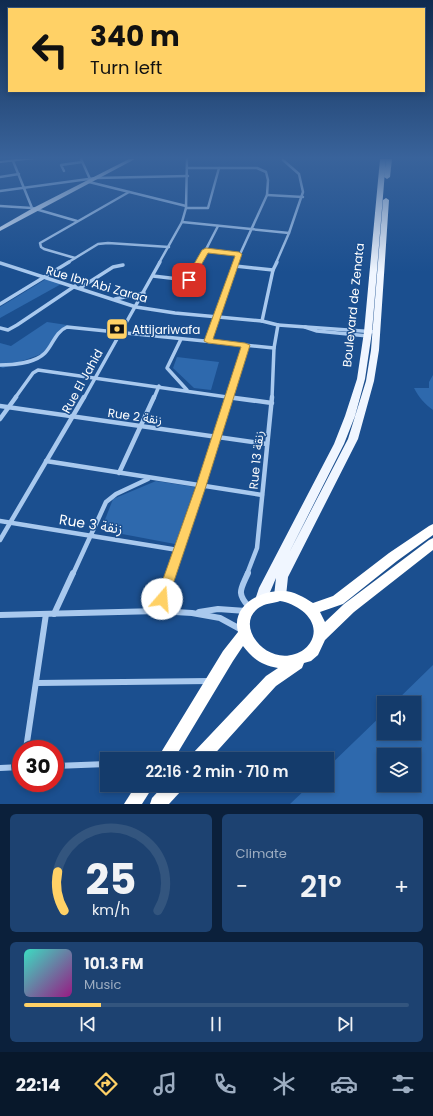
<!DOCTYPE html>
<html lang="en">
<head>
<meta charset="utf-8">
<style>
	body { margin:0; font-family:Poppins,"Noto Sans Arabic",sans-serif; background:#1d4271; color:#f1f3f6; height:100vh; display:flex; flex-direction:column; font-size:15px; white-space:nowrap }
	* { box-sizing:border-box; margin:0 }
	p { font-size:13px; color:#9dadc1 }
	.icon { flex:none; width:22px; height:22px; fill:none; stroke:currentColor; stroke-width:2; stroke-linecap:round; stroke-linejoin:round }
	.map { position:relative; height:804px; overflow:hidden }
	.side { display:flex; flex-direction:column; gap:10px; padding:10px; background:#0b203b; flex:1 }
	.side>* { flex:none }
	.guide { position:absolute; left:8px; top:8px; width:417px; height:84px; border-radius:0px; box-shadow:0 2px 6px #0003,0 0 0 1px #33557e; background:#ffd166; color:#111; overflow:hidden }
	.fabs { position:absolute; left:377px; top:696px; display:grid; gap:8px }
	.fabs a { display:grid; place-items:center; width:44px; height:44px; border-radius:0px; background:#143b6b; box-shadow:0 2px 6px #0003,0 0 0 1px #33557e; font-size:20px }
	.speed { position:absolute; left:12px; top:740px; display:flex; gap:8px; font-size:20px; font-weight:700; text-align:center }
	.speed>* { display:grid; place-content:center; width:52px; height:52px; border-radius:50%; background:#143b6b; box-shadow:0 2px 6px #0003,0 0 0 1px #33557e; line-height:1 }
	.speed .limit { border:6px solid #d22; background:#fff; color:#111 }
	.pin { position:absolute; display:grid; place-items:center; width:34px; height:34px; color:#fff; margin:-17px; border-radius:8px; box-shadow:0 2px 6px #0006 }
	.me { position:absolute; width:44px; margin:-22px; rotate:18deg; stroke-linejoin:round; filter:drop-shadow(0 0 3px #0008) }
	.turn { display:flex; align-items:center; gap:14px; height:84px; padding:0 16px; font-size:18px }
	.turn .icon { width:52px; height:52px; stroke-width:2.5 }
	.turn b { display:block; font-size:28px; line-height:34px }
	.big { font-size:30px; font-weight:600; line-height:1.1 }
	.side .tile { flex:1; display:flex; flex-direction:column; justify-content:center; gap:6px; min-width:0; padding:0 14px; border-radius:6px; background:#1d4271 }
	.side .dial { align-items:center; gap:0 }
	.dial svg { height:104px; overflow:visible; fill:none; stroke:#33557e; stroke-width:7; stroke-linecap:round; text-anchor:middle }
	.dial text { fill:#f1f3f6; stroke:none }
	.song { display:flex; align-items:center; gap:12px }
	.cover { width:48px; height:48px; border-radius:6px; background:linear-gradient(135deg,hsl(170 70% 55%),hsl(310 70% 35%)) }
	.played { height:4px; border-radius:2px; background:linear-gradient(90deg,#ffd166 20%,#33557e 20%) }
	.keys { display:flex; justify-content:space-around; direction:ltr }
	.heat { display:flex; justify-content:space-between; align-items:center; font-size:22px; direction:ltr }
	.side .tiles { flex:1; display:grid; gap:10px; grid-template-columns:1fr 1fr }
	.tile:last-child { grid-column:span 2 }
	.trip { position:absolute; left:100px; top:752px; width:234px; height:40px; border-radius:0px; background:#143b6b; box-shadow:0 2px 6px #0003,0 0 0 1px #33557e; font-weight:600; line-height:40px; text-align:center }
	.dock { display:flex; height:64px; justify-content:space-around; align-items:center; background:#08182b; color:#9dadc1 }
	.dock .icon { width:28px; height:28px }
	.dock .active { color:#ffd166 }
	.dock b { font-size:18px; color:#f1f3f6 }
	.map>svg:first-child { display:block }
	.green { fill:#2e69ad; fill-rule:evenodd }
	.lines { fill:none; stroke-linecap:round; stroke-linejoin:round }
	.street-far3 { stroke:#a9c9ee; stroke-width:2.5 }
	.street-far2 { stroke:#a9c9ee; stroke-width:3.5 }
	.street-far1 { stroke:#a9c9ee; stroke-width:4.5 }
	.street { stroke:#a9c9ee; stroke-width:6 }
	.secondary { fill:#d6e6fa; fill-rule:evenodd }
	.primary { fill:#f0f6ff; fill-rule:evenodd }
	.highway { fill:#fff; fill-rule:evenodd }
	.route { fill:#ffd166; stroke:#a68842 }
	.labels { text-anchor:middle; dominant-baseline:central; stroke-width:3; stroke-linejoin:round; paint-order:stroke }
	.street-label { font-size:12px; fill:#fff; stroke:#1b4f8f }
	.poi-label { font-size:12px; fill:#fff; stroke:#1b4f8f; text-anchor:start }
	.near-street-label { font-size:14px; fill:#fff; stroke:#1b4f8f }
</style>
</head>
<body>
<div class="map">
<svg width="433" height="804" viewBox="0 0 433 804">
	<rect width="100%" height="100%" fill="#1b4f8f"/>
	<g class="green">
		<polygon points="46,279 63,283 0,318 0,307"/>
		<polygon points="47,322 67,325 47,352 3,368 0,367 0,343 11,346"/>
		<polygon points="177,357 219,362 211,390 194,388 173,368"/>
		<path d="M433 375V410C425 404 419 398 414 388H429V382Z"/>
		<polygon points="156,481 195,487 175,544 101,530 113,499"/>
		<path d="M433 665V804H290L310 785H327V768L384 713V733H414V703H394ZM384 755H414V785H384Z"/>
	</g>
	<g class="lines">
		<g class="street-far3">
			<polyline points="81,159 90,179"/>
			<polyline points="13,161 32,208 77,221"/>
			<polyline points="187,168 257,168 266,172 268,180 267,195 236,263"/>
			<polyline points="64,171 61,165 82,162"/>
			<polyline points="0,177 19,174"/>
			<polyline points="89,182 186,206"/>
			<polyline points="0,191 96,178 188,176"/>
			<polyline points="267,195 303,197"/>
			<polyline points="0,206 32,208"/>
			<polyline points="186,208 208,208 219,168"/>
			<polyline points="182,222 289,233"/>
			<polyline points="206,250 239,254"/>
			<polyline points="75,258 44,249 41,247 40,243 129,192"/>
			<polyline points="67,263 98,244 108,243 169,247"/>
			<polyline points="159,263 182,222 186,208 187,159"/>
			<polyline points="199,263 218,226"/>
			<polyline points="276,263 289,233 303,192 299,174 283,160"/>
		</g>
		<g class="street-far2">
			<polyline points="0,263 136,307 175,313 262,321 278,325 274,348 272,398"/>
			<polyline points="235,266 273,270"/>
			<polyline points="153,276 187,280 191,279 200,262"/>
			<polyline points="80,288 113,267 123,265"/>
			<polyline points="115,299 144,293"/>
			<polyline points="0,304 69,262"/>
			<polyline points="262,321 273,270 277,262"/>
			<polyline points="278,325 376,332"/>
			<polyline points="305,327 317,331 368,336"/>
			<polyline points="0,328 8,330 17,325 75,286"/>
			<polyline points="181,339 167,368 187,390"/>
			<polyline points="208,341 236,262"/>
			<path d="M0 365C13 365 35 363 45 353 53 345 55 332 67 327L274 348"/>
			<polyline points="15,398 33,373 38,370 234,398"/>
			<polyline points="84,398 160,262"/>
			<polyline points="154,398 159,386"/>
			<polyline points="229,398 245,345"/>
		</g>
		<g class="street-far1">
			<polyline points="227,397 272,403"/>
			<polyline points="0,406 267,444"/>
			<polyline points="0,419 16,397"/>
			<polyline points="46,461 262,495"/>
			<polyline points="119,473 154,397"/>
			<polyline points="0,521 178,550"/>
			<polyline points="0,540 84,397"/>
			<polyline points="73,574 106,502 116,494 148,479"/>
			<polyline points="171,574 201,486 229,397"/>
			<polyline points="247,574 257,548 272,397"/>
		</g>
		<g class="street">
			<path d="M248 573C241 589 236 593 249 607"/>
			<polyline points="158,611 171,573"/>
			<polyline points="199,612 218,609 246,611"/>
			<polyline points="54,614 73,573"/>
			<polyline points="0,615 158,611 192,613 220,618 242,630"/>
			<polyline points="37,683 210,681"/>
			<polyline points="26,749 46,614"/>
			<polyline points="55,766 107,764"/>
			<polyline points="0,768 21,767"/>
		</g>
		<g class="secondary">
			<polygon points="16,159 36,159 0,163 0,161"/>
			<polygon points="129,159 135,159 0,231 0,227 33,208"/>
		</g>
		<g class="primary">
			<polygon points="380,159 386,159 372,332 365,379 355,416 344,444 289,553 348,439 366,381 371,350 383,200 386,198 389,200 379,350 374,381 358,439 288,577 286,596 284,599 280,601 276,599 274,596 276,578 265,604 261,605 257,604 255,600 259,588 334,444 345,416 357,379 364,332"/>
			<polygon points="386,159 392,159 390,177 387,179 384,177"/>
		</g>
		<g class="highway">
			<path d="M433 524V535L397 561 343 604 320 612 325 622 344 604 429 540 433 538V550L354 612 325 640 318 655 311 661 304 663 302 668 276 686 210 759H191L193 753 266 676 278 668C262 666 252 658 243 646L233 661 174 759H157L223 651 238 632C231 606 259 591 281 591 292 590 304 597 313 603L333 596 389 553 429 526ZM280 601C299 604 323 622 310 643 306 649 301 652 295 654 263 665 232 621 262 606 267 603 275 603 280 601Z"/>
			<polygon points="136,785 154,785 142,804 124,804"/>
			<polygon points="164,785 183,785 181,791 169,804 150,804 152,798"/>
		</g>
	</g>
	<linearGradient id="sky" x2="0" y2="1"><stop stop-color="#0f2b4f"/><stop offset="0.58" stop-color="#39639b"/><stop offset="1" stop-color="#39639b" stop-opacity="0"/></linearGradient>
	<rect width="433" height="272" fill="url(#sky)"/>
	<polygon class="route" points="206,248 239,252 242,254 213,339 245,343 250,345 206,486 168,599 167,602 162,604 158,602 156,599 196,486 241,347 208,343 204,341 235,256 208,253 192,281 186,281 185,280 202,250"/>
	<defs>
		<g id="bank-square" transform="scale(1.15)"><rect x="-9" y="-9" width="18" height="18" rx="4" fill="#ffd166" stroke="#1b4f8f"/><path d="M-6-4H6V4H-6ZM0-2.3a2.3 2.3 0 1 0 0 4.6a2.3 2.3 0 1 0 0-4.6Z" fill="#111"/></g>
	</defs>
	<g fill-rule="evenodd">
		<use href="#bank-square" x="117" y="329"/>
	</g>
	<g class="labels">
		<g class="street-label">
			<text transform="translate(97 284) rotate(16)">Rue Ibn Abi Zaraa</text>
			<text transform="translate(353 305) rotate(-84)">Boulevard de Zenata</text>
			<text transform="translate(82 381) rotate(-61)">Rue El Jahid</text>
			<text transform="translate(135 416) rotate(8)">Rue 2 زنقة</text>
			<text transform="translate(256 460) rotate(-84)">Rue 13 زنقة</text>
		</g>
		<g class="poi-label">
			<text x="132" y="329">Attijariwafa</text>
		</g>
		<g class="near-street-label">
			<text transform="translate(91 524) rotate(9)">Rue 3 زنقة</text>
		</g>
	</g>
</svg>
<div class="fabs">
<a><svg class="icon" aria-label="sound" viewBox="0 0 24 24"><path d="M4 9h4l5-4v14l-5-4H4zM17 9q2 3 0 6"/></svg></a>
<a><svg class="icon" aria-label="layers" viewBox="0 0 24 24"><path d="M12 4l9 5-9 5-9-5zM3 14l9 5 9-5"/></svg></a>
</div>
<div class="speed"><div class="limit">30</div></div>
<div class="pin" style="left:189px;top:280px;background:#d93025"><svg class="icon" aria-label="arrive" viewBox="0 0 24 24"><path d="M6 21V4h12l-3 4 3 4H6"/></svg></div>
<svg class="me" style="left:162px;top:599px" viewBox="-20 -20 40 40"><circle r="19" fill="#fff"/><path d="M0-13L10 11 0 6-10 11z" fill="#ffd166"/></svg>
<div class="trip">22:16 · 2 min · 710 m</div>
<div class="guide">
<div class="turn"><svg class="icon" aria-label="left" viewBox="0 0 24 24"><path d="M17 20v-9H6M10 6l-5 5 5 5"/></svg><div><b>340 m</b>Turn left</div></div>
</div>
</div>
<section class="side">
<div class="tiles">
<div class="tile dial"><svg viewBox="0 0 100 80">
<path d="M14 69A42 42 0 1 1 86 69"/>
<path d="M14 69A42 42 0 0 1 9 39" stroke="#ffd166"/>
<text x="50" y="56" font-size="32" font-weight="700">25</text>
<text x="50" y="72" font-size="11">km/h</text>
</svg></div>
<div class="tile"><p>Climate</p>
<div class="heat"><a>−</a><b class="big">21°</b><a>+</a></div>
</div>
<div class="tile">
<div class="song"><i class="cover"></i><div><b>101.3 FM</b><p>Music</p></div></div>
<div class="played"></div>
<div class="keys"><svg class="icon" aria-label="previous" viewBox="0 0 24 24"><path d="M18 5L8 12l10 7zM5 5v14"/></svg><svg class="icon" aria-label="pause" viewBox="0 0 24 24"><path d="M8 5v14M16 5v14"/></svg><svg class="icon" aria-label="next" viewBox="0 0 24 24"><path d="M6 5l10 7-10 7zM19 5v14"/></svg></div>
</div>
</div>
</section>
<nav class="dock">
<b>22:14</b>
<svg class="icon active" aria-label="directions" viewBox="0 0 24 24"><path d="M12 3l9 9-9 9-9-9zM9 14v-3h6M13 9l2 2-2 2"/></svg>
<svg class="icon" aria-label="music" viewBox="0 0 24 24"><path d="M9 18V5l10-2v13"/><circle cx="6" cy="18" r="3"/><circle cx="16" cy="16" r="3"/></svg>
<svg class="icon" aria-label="phone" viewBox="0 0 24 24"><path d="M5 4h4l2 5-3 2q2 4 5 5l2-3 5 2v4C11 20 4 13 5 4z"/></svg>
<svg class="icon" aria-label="climate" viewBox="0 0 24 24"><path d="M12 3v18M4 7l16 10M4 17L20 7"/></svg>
<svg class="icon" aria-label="car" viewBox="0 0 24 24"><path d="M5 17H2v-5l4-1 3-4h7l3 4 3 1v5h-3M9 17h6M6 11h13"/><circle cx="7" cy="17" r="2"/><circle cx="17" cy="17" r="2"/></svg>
<svg class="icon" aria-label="filters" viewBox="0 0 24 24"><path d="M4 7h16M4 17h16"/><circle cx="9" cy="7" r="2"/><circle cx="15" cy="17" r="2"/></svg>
</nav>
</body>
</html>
